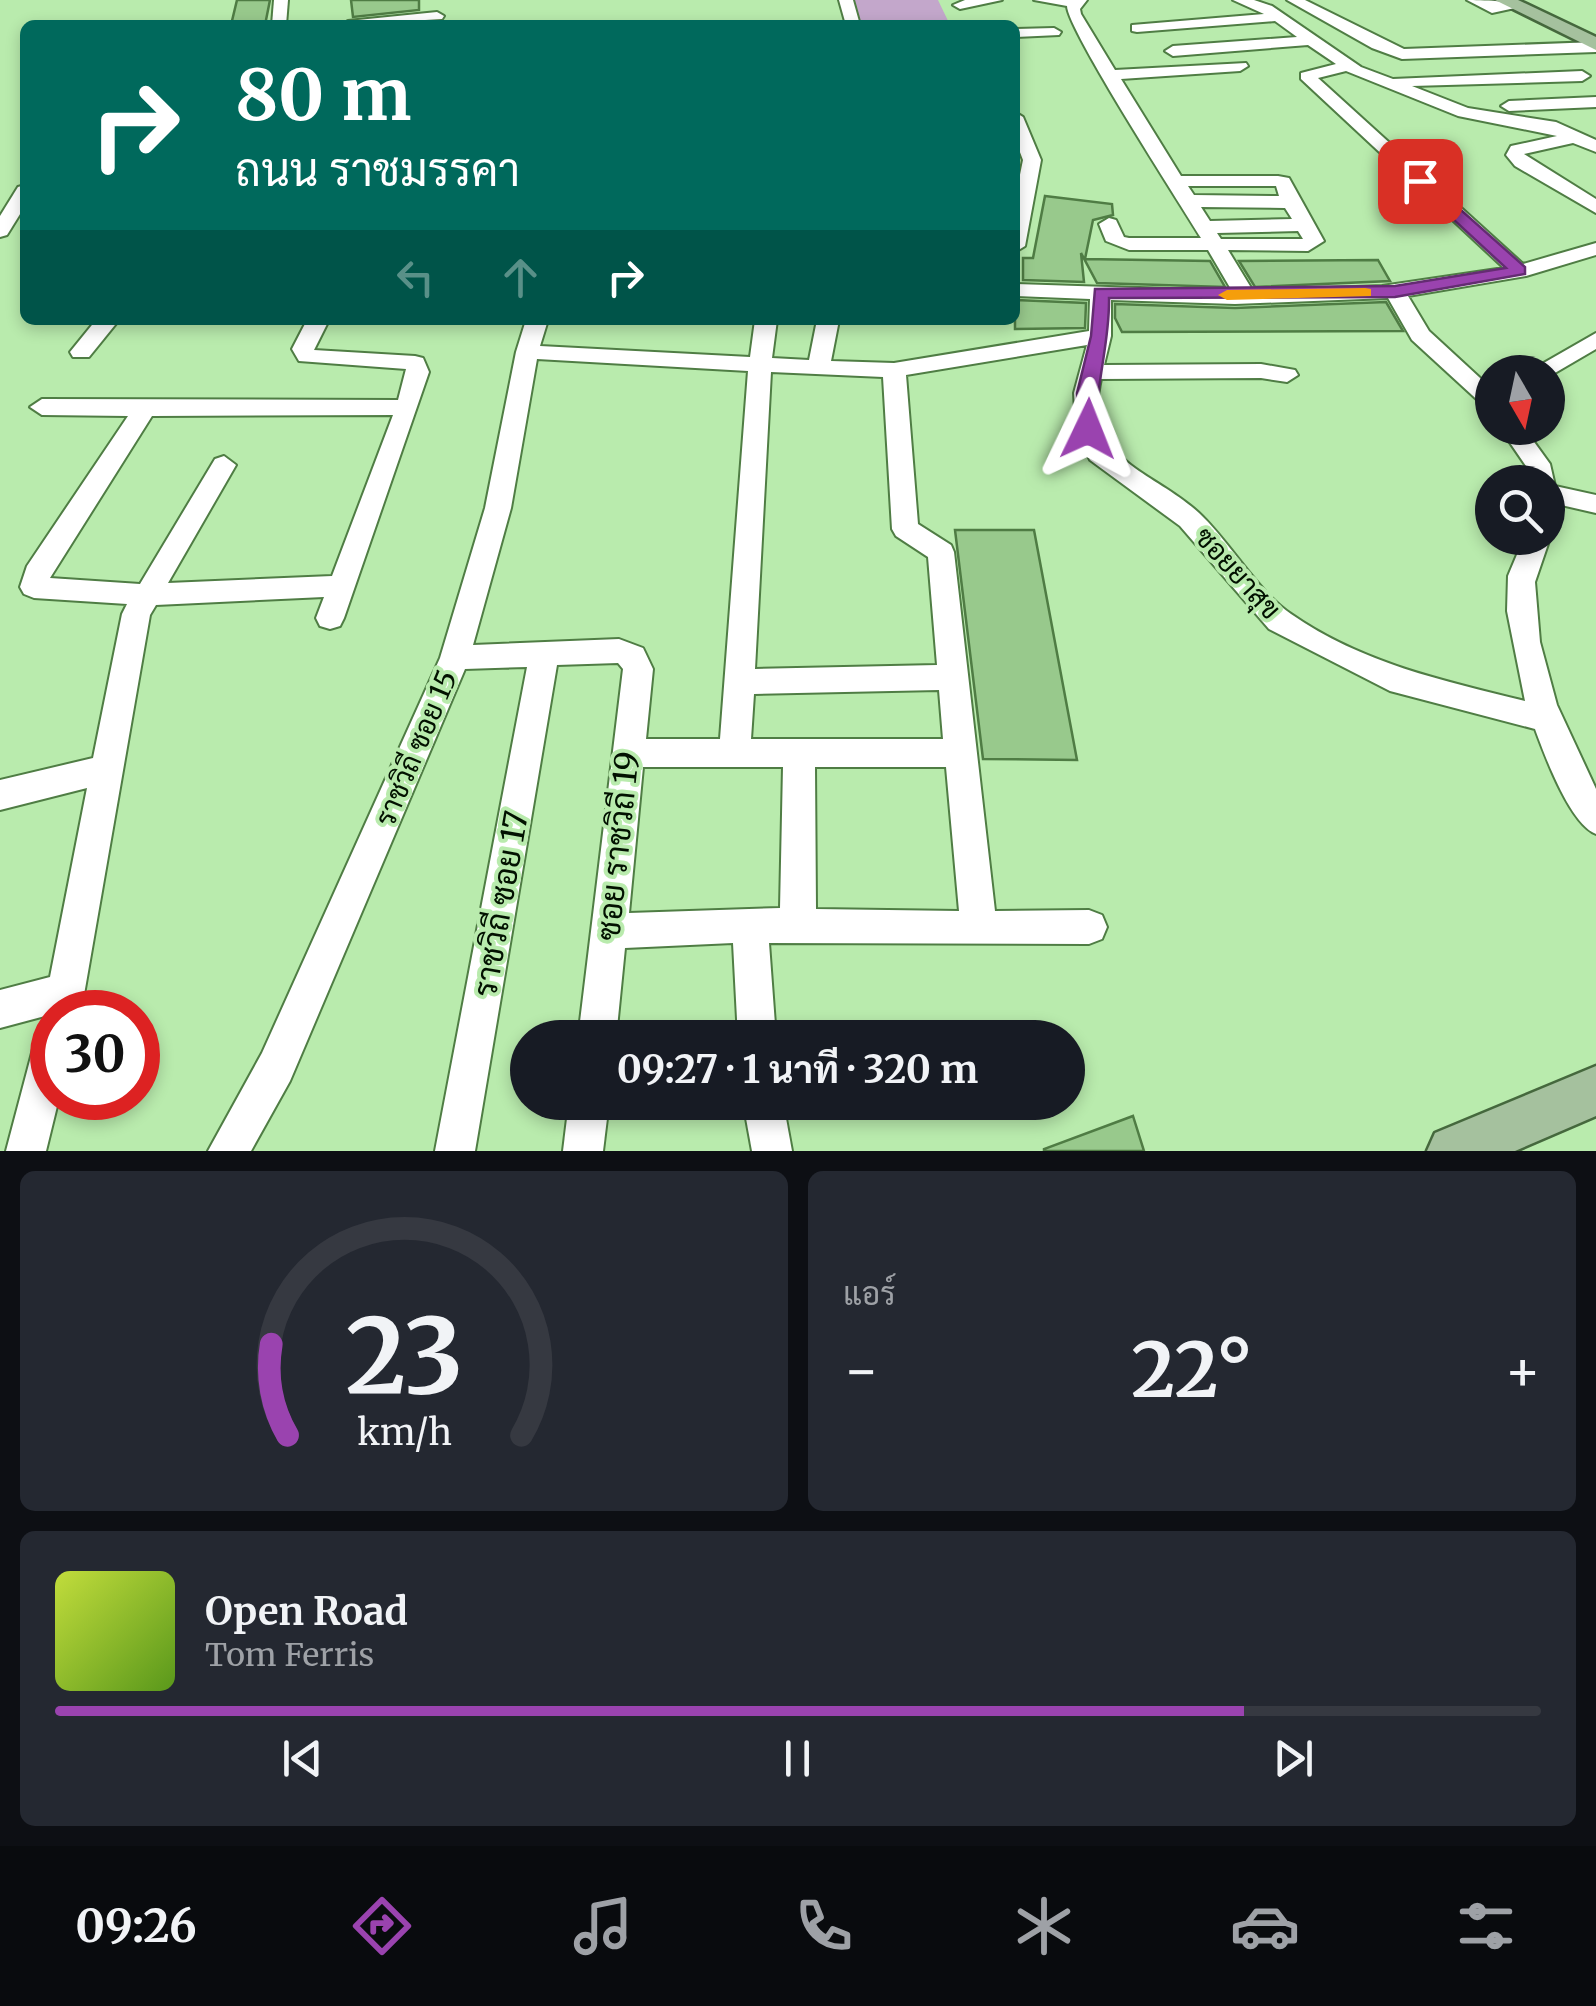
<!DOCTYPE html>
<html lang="th">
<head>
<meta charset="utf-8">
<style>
	body { margin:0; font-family:Merriweather,Sarabun,serif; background:#242831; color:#f1f3f6; height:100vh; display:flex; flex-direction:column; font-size:38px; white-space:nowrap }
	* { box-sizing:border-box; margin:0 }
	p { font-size:32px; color:#9ea1a6 }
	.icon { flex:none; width:55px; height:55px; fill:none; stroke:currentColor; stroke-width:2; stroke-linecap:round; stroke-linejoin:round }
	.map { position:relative; height:1151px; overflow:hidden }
	.panel { display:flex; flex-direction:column; gap:20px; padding:20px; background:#0d0f14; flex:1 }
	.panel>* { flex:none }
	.banner { position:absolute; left:20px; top:20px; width:1000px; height:305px; border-radius:15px; box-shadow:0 5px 15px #0003; background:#00695c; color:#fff; overflow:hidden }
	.needle { width:65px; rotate:171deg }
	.tools { position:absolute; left:1475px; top:355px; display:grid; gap:20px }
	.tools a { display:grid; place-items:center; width:90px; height:90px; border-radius:50%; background:#171b24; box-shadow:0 5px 15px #0003; font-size:50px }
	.speed { position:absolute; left:30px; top:990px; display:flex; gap:20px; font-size:50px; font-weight:700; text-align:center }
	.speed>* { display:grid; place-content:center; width:130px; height:130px; border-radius:50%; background:#171b24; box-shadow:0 5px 15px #0003; line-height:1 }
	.speed .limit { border:15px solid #d22; background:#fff; color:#111 }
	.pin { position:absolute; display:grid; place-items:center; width:85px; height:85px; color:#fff; margin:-42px; border-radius:20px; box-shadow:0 5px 15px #0006 }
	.me { position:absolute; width:110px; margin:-55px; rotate:2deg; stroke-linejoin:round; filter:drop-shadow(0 0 8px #0008) }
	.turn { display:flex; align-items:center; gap:35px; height:210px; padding:0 50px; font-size:45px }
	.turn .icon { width:130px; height:130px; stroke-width:2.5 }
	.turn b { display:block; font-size:70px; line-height:85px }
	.lanes { display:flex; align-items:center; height:95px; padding:0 50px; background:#0003; justify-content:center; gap:50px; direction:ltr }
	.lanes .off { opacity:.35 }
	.big { font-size:75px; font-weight:700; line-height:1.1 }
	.panel .card { flex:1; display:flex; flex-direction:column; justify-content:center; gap:15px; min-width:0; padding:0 35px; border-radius:15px; background:#242831 }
	.panel .dial { align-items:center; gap:0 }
	.dial svg { height:260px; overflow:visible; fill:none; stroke:#363941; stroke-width:7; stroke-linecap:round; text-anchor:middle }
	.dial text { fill:#f1f3f6; stroke:none }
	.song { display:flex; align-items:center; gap:30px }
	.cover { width:120px; height:120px; border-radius:15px; background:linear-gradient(135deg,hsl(70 70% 55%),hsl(90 70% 35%)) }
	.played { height:10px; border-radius:5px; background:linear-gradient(90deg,#9a43af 80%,#363941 80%) }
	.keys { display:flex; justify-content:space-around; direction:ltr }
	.heat { display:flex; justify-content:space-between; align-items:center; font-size:55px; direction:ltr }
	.panel .tiles { flex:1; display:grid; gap:20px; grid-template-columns:1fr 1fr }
	.card:last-child { grid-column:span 2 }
	.trip { position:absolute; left:510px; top:1020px; width:575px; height:100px; border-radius:50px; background:#171b24; box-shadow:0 5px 15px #0003; font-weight:700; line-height:100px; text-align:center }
	.tabs { display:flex; height:160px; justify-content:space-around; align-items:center; background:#090b0e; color:#9ea1a6 }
	.tabs .icon { width:70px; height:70px }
	.tabs .active { color:#9a43af }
	.tabs b { font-size:45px; color:#f1f3f6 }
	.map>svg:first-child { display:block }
	.green { fill:#c3a7cb }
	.building { fill:#98c98c; stroke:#4f7c44; stroke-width:2.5 }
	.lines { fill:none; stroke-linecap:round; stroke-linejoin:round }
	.minor-casing { stroke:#4f7d44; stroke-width:4 }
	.major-casing { stroke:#45683d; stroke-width:5 }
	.minor { fill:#fff; fill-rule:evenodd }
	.major { fill:#a5c19e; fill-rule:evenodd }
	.route { fill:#9a43af; stroke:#642c72; stroke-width:2.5 }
	.slow { fill:#f59e0b }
	.labels { text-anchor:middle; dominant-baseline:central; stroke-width:8; stroke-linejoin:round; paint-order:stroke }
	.street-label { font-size:28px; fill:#021100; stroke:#b9ebad }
	.near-street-label { font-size:32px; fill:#021100; stroke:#b9ebad }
</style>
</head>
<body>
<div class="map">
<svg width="1596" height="1151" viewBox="0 0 1596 1151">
	<rect width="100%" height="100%" fill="#b9ebad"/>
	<polygon class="green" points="849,0 938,0 950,25 856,25"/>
	<g class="building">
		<polygon points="237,0 270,0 265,25 231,25"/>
		<polygon points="351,0 419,0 419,10 353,17"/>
		<polygon points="1045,196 1112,204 1113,215 1093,220 1085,259 1210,261 1225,287 1097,283 1081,253 1084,282 1023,280 1023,258 1033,258"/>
		<polygon points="1378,260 1390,281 1255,287 1239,261"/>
		<polygon points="1015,300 1086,303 1085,328 1015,329"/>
		<polygon points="1386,302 1403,331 1122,332 1115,318 1115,304 1235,308"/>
		<polygon points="955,530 1034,530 1077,760 983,759"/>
		<polygon points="1133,1116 1144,1151 1044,1151 1044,1149"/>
	</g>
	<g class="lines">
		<g class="minor-casing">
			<g id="minor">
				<polygon points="274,0 288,0 286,25 272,25"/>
				<polygon points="839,0 853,0 860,25 846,25"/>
				<polygon points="965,0 1002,0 960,9 953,5"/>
				<path d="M1034 0H1087L1080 9 1081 14 1115 70 1246 63 1248 66 1240 71 1121 79 1181 176H1278L1289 178 1324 241 1308 251 1228 250 1253 291 1382 286 1504 268 1301 79V73L1336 64 1308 45 1173 56 1165 51 1173 46 1297 37 1275 21 1137 32 1132 31V25L1264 14 1233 0H1254L1272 6 1361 67 1393 79 1582 71 1590 76 1582 81 1412 86 1468 108 1556 122 1596 140V152L1573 143 1524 154 1596 199V213L1515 166 1506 155 1511 146 1557 136 1458 116 1346 71 1318 78 1523 264 1596 243V255L1526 276 1408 296 1429 331 1492 389V408L1484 406 1412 340 1388 298 1235 304 1111 300V336L1104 365 1261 364 1295 370 1298 375 1287 382 1261 378 1101 379C1082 461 1151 469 1199 513 1230 542 1257 591 1291 614 1361 663 1444 681 1525 701L1507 611 1508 576 1524 538H1548V533L1550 538 1535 582 1540 642 1557 705 1596 789V834C1570 824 1545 756 1535 729L1390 691 1269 629 1180 526 1090 460 1076 429 1074 393 1087 345 906 375 918 524 951 545 954 552 995 911 1089 910 1102 915 1107 927 1102 939 1089 944 769 943 776 1038H738L733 943 625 948 616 1038H578L623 669 618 663 557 665 475 1151H435L527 667 465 669 290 1081 251 1151H208L262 1053 440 658 485 508 516 352 526 320H548L540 346 750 357 755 320H777L772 358 809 360 817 320H839L831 361 894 363 1089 331 1090 299 1015 296V284L1232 291 1208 250H1129L1106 241 1099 224 1109 218 1116 220 1124 237 1129 238H1201C1181 205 1067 29 1067 6ZM1188 186H1276L1279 196 1194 195ZM1201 207 1285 208 1292 219 1210 221ZM1298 231 1303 239H1221L1217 233ZM537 359 748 371 720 739H646L653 669 643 648 619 639 473 645 511 508ZM771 372 883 377 892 529 896 536 928 557 937 665 755 669ZM939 690 943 739H751L754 694ZM643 767H783L780 908 629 913ZM815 767H946L959 911 816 909Z"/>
				<polygon points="1287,0 1305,0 1404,49 1596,42 1596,52 1402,59 1372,48"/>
				<path d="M1467 0C1480 0 1516 1 1524 6L1492 13Z"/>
				<polygon points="437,12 444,16 442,19 341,25 348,21"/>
				<polygon points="1054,28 1061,32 1059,35 1015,37 1015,29"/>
				<polygon points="1596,97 1596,107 1509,111 1501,106 1509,101"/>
				<polygon points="1015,112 1023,117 1041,160 1025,246 1015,252 1015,199 1023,160 1015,139"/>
				<polygon points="25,185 25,206 7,235 0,237 0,216 18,187"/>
				<polygon points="96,320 119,320 89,357 73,357 70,352"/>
				<path d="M307 320H329L314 350 415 356 423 358 429 372 344 618 340 626 330 629 320 626 316 618 324 597 156 605 150 615 81 1012H52V1027L45 1016 0 1028V990L50 977 87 788 0 810V780L93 758 122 614 127 604 34 598 24 594 20 587 27 566 128 416 42 415 30 407 42 399 398 400 406 369 299 361 292 349ZM393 415 332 576 168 583 236 465 224 456 215 459 140 584 50 578 152 416Z"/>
				<polygon points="1596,333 1596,349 1548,377 1548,372 1528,372"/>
				<polygon points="1500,428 1524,428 1550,464 1555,486 1596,495 1596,513 1548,502 1548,482 1532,482 1526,466"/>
				<polygon points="52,1030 52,1098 59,1098 46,1151 6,1151 33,1049 38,1035"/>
				<polygon points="569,1102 609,1102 603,1151 563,1151"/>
				<polygon points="743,1102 783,1102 792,1151 752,1151"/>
			</g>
		</g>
		<g class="major-casing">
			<g id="major">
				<polygon points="1495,0 1518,0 1596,37 1596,50"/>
				<polygon points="1596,1066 1596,1116 1515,1151 1427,1151 1435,1133"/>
			</g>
		</g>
		<use href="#minor" class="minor"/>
		<use href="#major" class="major"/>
	</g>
	<path class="route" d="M1415 178H1425L1525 267V274L1395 297 1109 298C1110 343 1095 384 1097 429L1088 436 1080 434 1077 393 1091 336 1095 289 1395 286 1506 268 1415 184Z"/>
	<polygon class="slow" points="1365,288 1371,289 1371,296 1227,300 1218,295 1227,290"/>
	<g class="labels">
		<g class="street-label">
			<text transform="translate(1238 573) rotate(48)">ซอยยาสุข</text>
			<text transform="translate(416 748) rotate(-67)">ราชวิถี ซอย 15</text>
		</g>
		<g class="near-street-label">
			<text transform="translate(618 846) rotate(-84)">ซอย ราชวิถี 19</text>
			<text transform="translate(501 904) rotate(-80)">ราชวิถี ซอย 17</text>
		</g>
	</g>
</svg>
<div class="tools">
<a><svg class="needle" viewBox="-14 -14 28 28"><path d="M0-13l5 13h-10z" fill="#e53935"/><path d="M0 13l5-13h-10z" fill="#9ea1a6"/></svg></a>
<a><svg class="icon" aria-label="search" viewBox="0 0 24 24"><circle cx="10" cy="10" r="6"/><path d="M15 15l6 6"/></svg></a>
</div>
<div class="speed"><div class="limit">30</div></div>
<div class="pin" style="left:1420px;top:181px;background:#d93025"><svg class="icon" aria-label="arrive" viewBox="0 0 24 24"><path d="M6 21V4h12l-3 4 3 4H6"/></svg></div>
<svg class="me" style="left:1088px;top:429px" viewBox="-20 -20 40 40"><path d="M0-17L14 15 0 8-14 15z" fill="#9a43af" stroke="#fff" stroke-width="4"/></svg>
<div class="trip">09:27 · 1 นาที · 320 m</div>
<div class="banner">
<div class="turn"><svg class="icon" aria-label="right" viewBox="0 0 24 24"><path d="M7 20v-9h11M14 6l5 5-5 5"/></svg><div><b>80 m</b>ถนน ราชมรรคา</div></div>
<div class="lanes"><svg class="icon off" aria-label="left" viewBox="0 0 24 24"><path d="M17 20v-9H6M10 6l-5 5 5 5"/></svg><svg class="icon off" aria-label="ahead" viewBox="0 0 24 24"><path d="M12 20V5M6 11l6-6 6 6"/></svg><svg class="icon" aria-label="right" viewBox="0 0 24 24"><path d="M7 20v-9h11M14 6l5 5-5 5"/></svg></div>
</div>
</div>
<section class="panel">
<div class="tiles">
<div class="card dial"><svg viewBox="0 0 100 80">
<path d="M14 69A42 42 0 1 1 86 69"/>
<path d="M14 69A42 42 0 0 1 9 41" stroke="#9a43af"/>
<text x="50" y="56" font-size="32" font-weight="700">23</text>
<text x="50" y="72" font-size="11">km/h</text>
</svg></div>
<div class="card"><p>แอร์</p>
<div class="heat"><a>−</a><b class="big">22°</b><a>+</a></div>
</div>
<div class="card">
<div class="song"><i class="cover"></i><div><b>Open Road</b><p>Tom Ferris</p></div></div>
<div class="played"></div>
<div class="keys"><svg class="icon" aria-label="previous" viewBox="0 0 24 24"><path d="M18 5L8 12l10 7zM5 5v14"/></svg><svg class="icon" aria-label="pause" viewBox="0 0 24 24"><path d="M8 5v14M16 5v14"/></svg><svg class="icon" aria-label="next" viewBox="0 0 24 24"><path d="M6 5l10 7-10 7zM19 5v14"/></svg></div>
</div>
</div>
</section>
<nav class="tabs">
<b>09:26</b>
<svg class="icon active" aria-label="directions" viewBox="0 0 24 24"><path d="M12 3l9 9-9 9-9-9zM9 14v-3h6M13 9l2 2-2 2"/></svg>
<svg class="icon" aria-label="music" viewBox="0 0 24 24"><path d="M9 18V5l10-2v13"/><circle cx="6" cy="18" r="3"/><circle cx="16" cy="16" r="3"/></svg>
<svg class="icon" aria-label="phone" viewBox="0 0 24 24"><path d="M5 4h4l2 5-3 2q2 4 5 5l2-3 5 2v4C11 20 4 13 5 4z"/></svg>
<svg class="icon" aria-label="climate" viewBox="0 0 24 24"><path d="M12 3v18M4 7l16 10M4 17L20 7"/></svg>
<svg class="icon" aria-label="car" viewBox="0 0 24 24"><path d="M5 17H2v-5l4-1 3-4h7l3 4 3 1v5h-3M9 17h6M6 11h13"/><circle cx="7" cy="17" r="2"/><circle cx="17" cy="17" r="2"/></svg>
<svg class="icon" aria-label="filters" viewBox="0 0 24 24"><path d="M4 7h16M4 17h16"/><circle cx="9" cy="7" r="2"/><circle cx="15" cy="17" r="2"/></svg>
</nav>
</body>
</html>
